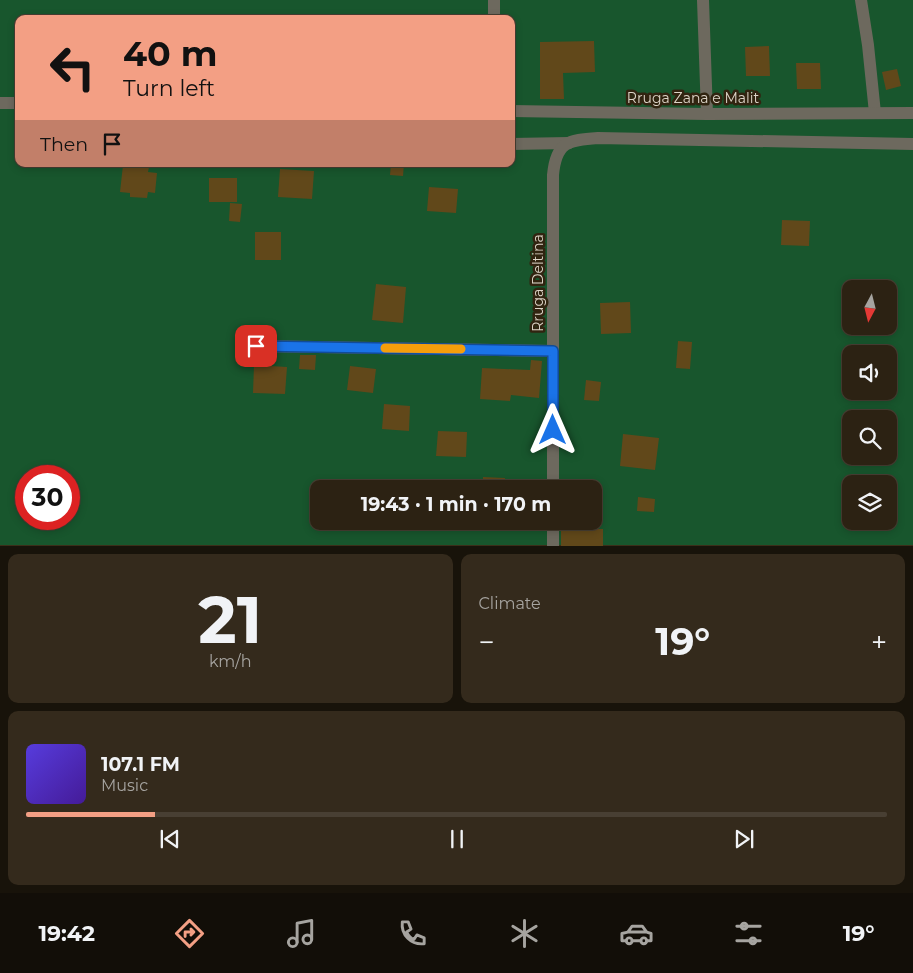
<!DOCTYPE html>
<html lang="en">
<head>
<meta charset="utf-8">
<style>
	body { margin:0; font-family:Montserrat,sans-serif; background:#342a1c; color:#f1f3f6; height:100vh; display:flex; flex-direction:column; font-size:19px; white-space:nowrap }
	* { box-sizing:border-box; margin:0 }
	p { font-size:16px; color:#a6a4a0 }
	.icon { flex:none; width:28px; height:28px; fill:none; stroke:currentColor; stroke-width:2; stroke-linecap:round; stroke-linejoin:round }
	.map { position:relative; height:546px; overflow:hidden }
	.details { display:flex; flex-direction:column; gap:8px; padding:8px; background:#18130a; flex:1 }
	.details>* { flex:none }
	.top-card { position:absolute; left:15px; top:15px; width:500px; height:152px; border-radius:10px; box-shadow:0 2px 8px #0003,0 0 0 1px #483f33; background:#f39f84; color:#111; overflow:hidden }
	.needle { width:32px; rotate:187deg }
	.tools { position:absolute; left:842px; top:280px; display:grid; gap:10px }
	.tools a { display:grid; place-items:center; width:55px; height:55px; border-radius:10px; background:#2c2213; box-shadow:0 2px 8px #0003,0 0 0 1px #483f33; font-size:25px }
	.speed { position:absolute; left:15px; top:465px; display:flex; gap:10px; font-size:25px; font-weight:700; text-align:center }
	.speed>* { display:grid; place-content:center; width:65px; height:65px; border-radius:50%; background:#2c2213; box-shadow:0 2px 8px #0003,0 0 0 1px #483f33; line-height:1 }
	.speed .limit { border:8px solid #d22; background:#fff; color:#111 }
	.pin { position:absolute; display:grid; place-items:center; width:42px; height:42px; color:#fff; margin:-21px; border-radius:10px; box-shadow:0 2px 8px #0006 }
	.me { position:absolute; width:55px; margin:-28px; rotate:0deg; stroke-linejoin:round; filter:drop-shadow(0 0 4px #0008) }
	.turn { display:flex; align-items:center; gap:18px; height:105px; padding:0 25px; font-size:22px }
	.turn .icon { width:65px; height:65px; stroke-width:2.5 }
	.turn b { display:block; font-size:35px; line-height:42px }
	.then { display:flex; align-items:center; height:48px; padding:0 25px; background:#0003; gap:10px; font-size:19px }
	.big { font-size:38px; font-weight:700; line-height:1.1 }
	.details .card { flex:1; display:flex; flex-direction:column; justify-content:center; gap:8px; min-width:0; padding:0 18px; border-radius:10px; background:#342a1c }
	.details .dial { align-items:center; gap:0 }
	.dial b { font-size:65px; line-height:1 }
	.song { display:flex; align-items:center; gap:15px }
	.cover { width:60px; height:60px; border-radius:8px; background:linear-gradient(135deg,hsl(250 70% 55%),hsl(260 70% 35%)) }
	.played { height:5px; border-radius:2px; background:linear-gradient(90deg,#f39f84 15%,#483f33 15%) }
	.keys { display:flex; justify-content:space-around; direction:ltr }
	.heat { display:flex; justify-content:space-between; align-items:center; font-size:28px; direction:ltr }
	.details .tiles { flex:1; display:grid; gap:8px; grid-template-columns:1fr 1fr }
	.card:last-child { grid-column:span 2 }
	.trip { position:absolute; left:310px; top:480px; width:292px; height:50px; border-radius:10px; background:#2c2213; box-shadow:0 2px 8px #0003,0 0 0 1px #483f33; font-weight:700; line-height:50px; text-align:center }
	.tabs { display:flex; height:80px; justify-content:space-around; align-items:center; background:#120e08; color:#a6a4a0 }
	.tabs .icon { width:35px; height:35px }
	.tabs .selected { color:#f39f84 }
	.tabs b { font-size:22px; color:#f1f3f6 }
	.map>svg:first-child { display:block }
	.green { fill:#18562d; fill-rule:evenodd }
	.building { fill:#61481a }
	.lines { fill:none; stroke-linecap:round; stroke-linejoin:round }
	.minor { stroke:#6d695e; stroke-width:12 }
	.route-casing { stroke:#114b97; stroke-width:12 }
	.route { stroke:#1a73e8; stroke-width:9 }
	.slow { stroke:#f59e0b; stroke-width:9 }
	.labels { text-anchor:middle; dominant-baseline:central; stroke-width:5; stroke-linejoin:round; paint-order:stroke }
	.street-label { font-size:14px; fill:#ddd5c8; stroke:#312410 }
</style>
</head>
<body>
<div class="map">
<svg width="913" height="546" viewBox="0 0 913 546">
	<rect width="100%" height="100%" fill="#3b2e19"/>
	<path class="green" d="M0 0H913V545H0ZM19 19H511V164H19ZM851 289H889V326H851ZM851 354H889V391H851ZM851 419H889V456H851ZM26 476H69V519H26ZM851 484H889V521H851ZM319 489H594V521H319Z"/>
	<g class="building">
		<polygon points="594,41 595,72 563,73 564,99 540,99 540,42"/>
		<polygon points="769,46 770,76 746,76 745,47"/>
		<polygon points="796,63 820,63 821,89 797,89"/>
		<polygon points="897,69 901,86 886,90 882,72"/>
		<polygon points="391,164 404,164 403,176 390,175"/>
		<polygon points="123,165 149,167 148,172 157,173 155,193 148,192 147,198 130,197 130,193 120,192"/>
		<polygon points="280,169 314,171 312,199 278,197"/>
		<rect x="209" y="178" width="28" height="24"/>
		<polygon points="429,187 458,189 456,213 427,211"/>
		<polygon points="230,203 242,204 240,222 229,221"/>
		<polygon points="782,220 810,221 809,246 781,245"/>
		<rect x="255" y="232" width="26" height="28"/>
		<polygon points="376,284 406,287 403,323 372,320"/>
		<polygon points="630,302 631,333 601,334 600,303"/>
		<polygon points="678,341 692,342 690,369 676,368"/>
		<polygon points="300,355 316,355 315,370 299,369"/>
		<polygon points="531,360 542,361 539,398 511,395 510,401 480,399 482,368 530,370"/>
		<polygon points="254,365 287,367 285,394 253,393"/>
		<polygon points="350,366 376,369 373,393 347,390"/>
		<polygon points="586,380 601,382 599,401 584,400"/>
		<polygon points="384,404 410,406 409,431 382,429"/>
		<polygon points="438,431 467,432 466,457 436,456"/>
		<polygon points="623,434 659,438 655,470 620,466"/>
		<polygon points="483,477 505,478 504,489 483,489"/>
		<polygon points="638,497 655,499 654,512 637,511"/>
		<rect x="561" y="529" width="42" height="17"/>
	</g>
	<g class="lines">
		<g class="minor">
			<polyline points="494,0 494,19"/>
			<polyline points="703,0 707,114"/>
			<polyline points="861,0 868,45 875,113"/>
			<polyline points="0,103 19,103"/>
			<polyline points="511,111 707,114 913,113"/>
			<polyline points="511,144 569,143"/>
			<polyline points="256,346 553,351"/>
			<path d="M553 489V175C556 142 568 140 598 138L913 144"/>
			<polyline points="553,521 553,546"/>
		</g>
	</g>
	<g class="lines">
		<g class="route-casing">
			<polyline id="route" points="256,346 553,351 553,430"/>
		</g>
		<use href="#route" class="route"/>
		<polyline class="slow" points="385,348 461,349"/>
	</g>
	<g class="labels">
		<g class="street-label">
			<text x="693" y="98">Rruga Zana e Malit</text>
			<text transform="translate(538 283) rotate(-90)">Rruga Deltina</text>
		</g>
	</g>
</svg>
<div class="tools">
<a><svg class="needle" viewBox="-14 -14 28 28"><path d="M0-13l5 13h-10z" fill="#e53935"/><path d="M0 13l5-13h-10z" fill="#a6a4a0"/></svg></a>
<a><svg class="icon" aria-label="sound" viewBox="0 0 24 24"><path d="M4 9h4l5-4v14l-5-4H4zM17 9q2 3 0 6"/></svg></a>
<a><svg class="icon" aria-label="search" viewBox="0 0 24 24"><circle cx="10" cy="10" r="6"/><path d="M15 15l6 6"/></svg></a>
<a><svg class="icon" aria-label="layers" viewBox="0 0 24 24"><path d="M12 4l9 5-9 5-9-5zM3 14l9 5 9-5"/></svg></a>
</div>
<div class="speed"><div class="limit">30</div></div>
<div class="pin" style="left:256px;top:346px;background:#d93025"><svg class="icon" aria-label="arrive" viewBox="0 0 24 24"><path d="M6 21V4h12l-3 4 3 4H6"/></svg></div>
<svg class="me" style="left:553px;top:430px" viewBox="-20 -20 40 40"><path d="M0-17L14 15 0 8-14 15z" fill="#1a73e8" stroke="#fff" stroke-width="4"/></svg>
<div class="trip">19:43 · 1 min · 170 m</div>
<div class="top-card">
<div class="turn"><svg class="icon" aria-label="left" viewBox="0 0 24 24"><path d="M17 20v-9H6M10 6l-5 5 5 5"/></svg><div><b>40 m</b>Turn left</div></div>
<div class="then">Then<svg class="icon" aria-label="arrive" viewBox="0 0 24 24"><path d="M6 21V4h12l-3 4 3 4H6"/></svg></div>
</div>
</div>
<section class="details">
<div class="tiles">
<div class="card dial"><b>21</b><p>km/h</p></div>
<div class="card"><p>Climate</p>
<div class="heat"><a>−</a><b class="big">19°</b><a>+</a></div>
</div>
<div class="card">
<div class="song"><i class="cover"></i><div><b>107.1 FM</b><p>Music</p></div></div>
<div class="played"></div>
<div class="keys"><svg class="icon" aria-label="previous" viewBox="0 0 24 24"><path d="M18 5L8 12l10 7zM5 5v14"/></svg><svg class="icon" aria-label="pause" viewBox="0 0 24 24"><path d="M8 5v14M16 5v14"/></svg><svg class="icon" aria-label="next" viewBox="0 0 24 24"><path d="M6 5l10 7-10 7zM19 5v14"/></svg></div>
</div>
</div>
</section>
<nav class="tabs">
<b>19:42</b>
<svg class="icon selected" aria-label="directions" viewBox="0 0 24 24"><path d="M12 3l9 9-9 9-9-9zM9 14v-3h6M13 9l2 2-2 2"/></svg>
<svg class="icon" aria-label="music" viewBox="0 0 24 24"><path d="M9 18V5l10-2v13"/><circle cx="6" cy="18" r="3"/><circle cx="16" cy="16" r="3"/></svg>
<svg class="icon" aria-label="phone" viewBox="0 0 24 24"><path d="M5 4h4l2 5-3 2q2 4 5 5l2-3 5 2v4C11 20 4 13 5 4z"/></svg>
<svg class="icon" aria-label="climate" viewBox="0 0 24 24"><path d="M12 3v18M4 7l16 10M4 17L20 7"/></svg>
<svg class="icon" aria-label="car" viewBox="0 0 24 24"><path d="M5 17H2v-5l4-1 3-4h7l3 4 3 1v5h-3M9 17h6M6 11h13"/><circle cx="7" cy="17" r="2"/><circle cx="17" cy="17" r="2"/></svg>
<svg class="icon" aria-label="filters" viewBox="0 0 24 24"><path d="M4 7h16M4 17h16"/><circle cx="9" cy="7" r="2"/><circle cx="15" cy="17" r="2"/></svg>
<b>19°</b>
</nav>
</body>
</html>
